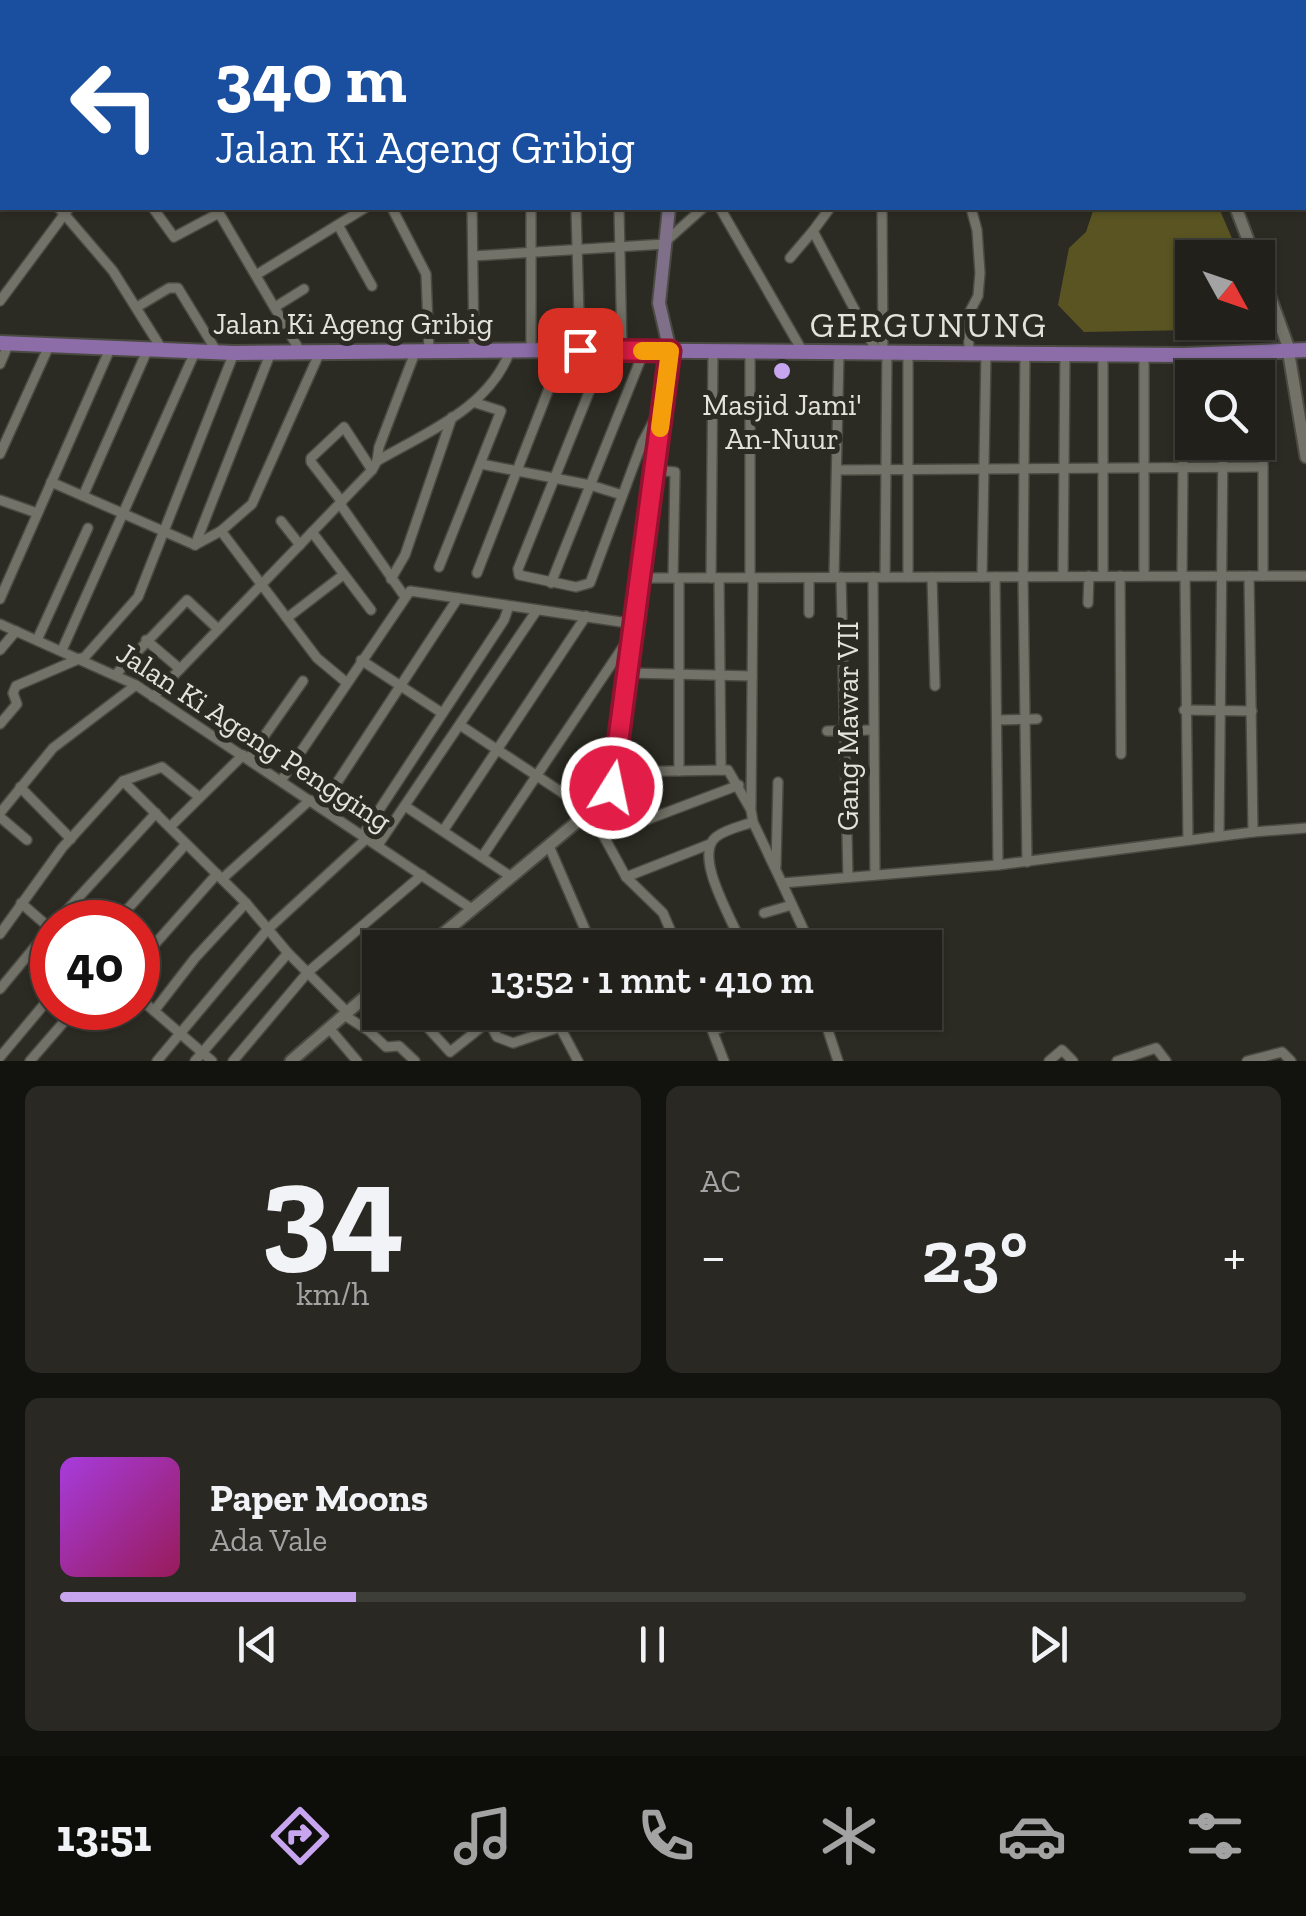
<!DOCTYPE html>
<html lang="id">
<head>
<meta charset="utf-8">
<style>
	body { margin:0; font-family:"Zilla Slab",serif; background:#292823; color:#f1f3f6; height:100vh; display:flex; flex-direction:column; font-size:38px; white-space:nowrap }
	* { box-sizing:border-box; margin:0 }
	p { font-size:32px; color:#a2a3a2 }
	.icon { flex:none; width:55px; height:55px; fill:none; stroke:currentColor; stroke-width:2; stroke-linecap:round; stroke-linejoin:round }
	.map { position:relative; height:1061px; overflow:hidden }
	.details { display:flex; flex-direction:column; gap:25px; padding:25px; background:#12120e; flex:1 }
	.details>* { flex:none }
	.banner { position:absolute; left:0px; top:0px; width:1308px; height:210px; box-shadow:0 2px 8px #0004,0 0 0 2px #3e3e39; background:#1a4fa0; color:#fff; overflow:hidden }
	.needle { width:65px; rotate:130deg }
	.fabs { position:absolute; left:1175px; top:240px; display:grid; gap:20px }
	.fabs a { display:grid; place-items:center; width:100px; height:100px; border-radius:0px; background:#21201a; box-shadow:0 2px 8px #0004,0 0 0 2px #3e3e39; font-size:50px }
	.speed { position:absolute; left:30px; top:900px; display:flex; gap:20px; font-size:50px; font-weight:700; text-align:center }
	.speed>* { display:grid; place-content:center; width:130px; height:130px; border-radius:50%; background:#21201a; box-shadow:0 2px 8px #0004,0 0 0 2px #3e3e39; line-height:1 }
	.speed .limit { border:15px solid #d22; background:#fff; color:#111 }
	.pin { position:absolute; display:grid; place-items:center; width:85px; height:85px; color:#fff; margin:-42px; border-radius:20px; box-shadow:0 5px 15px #0006 }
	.me { position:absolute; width:110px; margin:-55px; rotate:10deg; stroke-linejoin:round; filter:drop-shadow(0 0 8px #0008) }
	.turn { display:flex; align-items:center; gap:35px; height:210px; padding:0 50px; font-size:45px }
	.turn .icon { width:130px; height:130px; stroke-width:2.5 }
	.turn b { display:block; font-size:70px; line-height:85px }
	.big { font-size:75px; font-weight:600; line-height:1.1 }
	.details .tile { flex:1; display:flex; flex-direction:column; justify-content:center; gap:15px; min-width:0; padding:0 35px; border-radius:15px; background:#292823 }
	.details .dial { align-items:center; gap:0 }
	.dial b { font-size:130px; line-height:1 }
	.song { display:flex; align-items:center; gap:30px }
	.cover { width:120px; height:120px; border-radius:15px; background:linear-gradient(135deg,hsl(280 70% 55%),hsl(330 70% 35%)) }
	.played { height:10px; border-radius:5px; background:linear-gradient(90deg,#c8a6ef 25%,#3e3e39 25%) }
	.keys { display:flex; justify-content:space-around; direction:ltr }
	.heat { display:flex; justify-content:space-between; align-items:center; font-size:55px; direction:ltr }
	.details .tiles { flex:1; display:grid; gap:25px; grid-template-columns:1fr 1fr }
	.tile:last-child { grid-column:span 2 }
	.trip { position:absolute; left:362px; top:930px; width:580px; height:100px; border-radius:0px; background:#21201a; box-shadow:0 2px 8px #0004,0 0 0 2px #3e3e39; font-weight:600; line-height:100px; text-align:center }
	.tab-bar { display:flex; height:160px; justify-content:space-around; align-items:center; background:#0d0d0a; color:#a2a3a2 }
	.tab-bar .icon { width:70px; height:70px }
	.tab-bar .current { color:#c8a6ef }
	.tab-bar b { font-size:45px; color:#f1f3f6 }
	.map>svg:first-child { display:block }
	.green { fill:#5a5423 }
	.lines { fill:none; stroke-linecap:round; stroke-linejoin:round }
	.minor-casing { stroke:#4a4a42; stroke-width:12 }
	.tertiary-casing { stroke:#4a4a42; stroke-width:15 }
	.secondary-casing { stroke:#4a4a42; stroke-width:16 }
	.primary-casing { stroke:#4a4a42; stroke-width:18 }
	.minor { stroke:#727268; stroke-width:9 }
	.tertiary { stroke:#727268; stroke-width:11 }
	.secondary { stroke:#7f6f88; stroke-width:12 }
	.primary { stroke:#8c6da8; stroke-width:14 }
	.route-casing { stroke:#92132f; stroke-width:25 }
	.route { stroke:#e11d48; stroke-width:18 }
	.slow { stroke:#f59e0b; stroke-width:18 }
	.poi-dot { fill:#c8a6ef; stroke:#2c2b23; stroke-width:4 }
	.labels { text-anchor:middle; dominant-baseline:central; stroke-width:10; stroke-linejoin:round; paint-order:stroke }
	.street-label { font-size:30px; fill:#e3e2dd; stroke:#2c2b23 }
	.poi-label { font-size:30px; fill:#e3e2dd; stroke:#2c2b23 }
	.quarter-label { font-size:35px; letter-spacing:2.5px; fill:#e3e2dd; stroke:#2c2b23 }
</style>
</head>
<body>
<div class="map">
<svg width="1306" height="1061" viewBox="0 0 1306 1061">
	<rect width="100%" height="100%" fill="#2c2b23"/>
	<polygon class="green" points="1094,208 1219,208 1234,243 1235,255 1192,258 1192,322 1245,323 1249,329 1084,332 1058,305 1069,248 1086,232"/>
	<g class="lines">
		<g class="minor-casing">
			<g id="minor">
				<polyline points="93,0 97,2"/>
				<polyline points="310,0 314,2"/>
				<polyline points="432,0 433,0"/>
				<polyline points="589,0 591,2"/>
				<polyline points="689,0 691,2"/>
				<polyline points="732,0 734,2"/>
				<polyline points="846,0 849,2"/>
				<polyline points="1124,0 1127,2"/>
				<polyline points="1204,0 1206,2"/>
				<polyline points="161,2 163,0"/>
				<polyline points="358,2 359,0"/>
				<polyline points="498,2 501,0"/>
				<polyline points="610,2 612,0"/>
				<polyline points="859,2 861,0"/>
				<polyline points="1003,2 1005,0"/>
				<polyline points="1073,2 1076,0"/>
				<polyline points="1244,2 1248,0"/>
				<polyline points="1305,28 1306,27"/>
				<polyline points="0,96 2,98"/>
				<polyline points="1305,106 1306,105"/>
				<polyline points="0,157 2,159"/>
				<polyline points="59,208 113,271 163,351"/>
				<polyline points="153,208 174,237 219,213 300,351"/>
				<polyline points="392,208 426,274 429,350"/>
				<polyline points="472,208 474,350"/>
				<polyline points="576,208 580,350"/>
				<polyline points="619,208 622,350"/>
				<polyline points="720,208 803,352"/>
				<polyline points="830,208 813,231 877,352"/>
				<polyline points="882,208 883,352"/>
				<polyline points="338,225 372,286"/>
				<polyline points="665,242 703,208"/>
				<polyline points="473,256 665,244"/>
				<polyline points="790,258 813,231"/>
				<polyline points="256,275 365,208"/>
				<polyline points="0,301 69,208"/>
				<polyline points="137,307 169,288 178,288 217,352"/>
				<polyline points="275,307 304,289"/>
				<polyline points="606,350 518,569 519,575 576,587 590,583 642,443 661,407"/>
				<polyline points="531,351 531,208"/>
				<polyline points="969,351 968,315 978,296 980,273 977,230 971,208"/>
				<polyline points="908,352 908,577"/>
				<polyline points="1025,353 1023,577 1027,862"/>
				<polyline points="1103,353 1103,576"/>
				<polyline points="0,364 9,343"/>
				<polyline points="1225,378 1225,354"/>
				<polyline points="0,454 49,346"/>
				<polyline points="377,461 379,447 416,350"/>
				<polyline points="481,464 590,485 622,495"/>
				<polyline points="655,470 675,472 673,578"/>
				<polyline points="838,470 1263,467"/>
				<polyline points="51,482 195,545"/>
				<polyline points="83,496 147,351"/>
				<polyline points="0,500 37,513"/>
				<polyline points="342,502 311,462 311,458 344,427 372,470"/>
				<polyline points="340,504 405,597"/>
				<polyline points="281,521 300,545"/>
				<polyline points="221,531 317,658 347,683"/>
				<polyline points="312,532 371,610"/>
				<polyline points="195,545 221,531 252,504 320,352"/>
				<polyline points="195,545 271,352"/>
				<polyline points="439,567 501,411 476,403"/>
				<polyline points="477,573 564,350"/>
				<polyline points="1063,576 1065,353"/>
				<polyline points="1120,576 1121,754"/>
				<polyline points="1144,576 1144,354"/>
				<polyline points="1182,576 1184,355"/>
				<polyline points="1185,576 1188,840"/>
				<polyline points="1249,576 1253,832"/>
				<polyline points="1263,576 1263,353"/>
				<polyline points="834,577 839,353"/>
				<polyline points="841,577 848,877"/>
				<polyline points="873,577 875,875"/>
				<polyline points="885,577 887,353"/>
				<polyline points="932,577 935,686"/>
				<polyline points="982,577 986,352"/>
				<polyline points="995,577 998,865"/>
				<polyline points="642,578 1306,576"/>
				<polyline points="679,578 679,771"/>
				<polyline points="711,578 713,352"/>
				<polyline points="719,578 721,770"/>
				<polyline points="750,578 750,351"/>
				<polyline points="809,578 809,613"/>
				<polyline points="391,579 405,555 452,417"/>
				<polyline points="551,583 644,351"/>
				<polyline points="0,599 110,349"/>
				<polyline points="1088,603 1089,576"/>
				<polyline points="287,618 343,575"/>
				<polyline points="0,624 136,685 472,909"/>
				<polyline points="37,640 88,528"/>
				<polyline points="146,640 180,669"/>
				<polyline points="0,650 16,631"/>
				<polyline points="62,650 195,352"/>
				<polyline points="83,659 138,597 234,353"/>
				<polyline points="361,660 442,713"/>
				<polyline points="629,673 752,676"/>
				<polyline points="116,674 187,600 218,629"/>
				<path d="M153 697 372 470 377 461C427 432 489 408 510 351"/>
				<polyline points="1184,710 1252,711"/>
				<polyline points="997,720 1037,719"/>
				<polyline points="0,724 17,704 13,693 16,686 81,658"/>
				<polyline points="460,725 590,811 626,877 663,913 678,948"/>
				<polyline points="827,731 873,730"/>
				<polyline points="248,759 303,681"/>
				<polyline points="616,772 728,770 751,810 753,822 782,883"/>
				<polyline points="123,781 246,903 288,953 347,1012"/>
				<polyline points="281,781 410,591 635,624"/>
				<polyline points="20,787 71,839"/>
				<polyline points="405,806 510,876"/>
				<polyline points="321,807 458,598"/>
				<polyline points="751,807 753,578"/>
				<polyline points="0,813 53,748 136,685"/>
				<polyline points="0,817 27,840"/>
				<polyline points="170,827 243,755"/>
				<polyline points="443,831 586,616"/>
				<polyline points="362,836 504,620 509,606"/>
				<polyline points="604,836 739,785"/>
				<polyline points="1219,836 1223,442"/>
				<polyline points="378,845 537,610"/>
				<polyline points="549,846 593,948"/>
				<polyline points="482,857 633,632"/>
				<polyline points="776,866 778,782"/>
				<polyline points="626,877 710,844"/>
				<polyline points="223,878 310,800"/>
				<polyline points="21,903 52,930"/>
				<polyline points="764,913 792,905"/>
				<polyline points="56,922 156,813"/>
				<polyline points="116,922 186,844"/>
				<polyline points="0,934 62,848 123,781 162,767 199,797"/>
				<path d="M743 948C735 923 692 857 716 837 726 829 742 826 753 822"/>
				<polyline points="786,948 808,938"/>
				<polyline points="812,948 782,883 998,865 1253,832 1306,828"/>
				<polyline points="138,963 217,874"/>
				<polyline points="0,989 52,926"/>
				<polyline points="138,997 212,1061"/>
				<polyline points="154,1011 195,958 246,903"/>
				<polyline points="442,1012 429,1029 450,1052 489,1021"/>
				<polyline points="484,1012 497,1037 513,1043 604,1012"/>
				<polyline points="705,1012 724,1061"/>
				<polyline points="822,1012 838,1061"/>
				<polyline points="344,1015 369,1031 386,1047 399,1046 415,1061"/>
				<polyline points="560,1027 578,1061"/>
				<polyline points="329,1028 357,1061"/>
				<polyline points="713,1031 756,1012"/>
				<polyline points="0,1057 52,995"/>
				<polyline points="30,1061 76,1008"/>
				<polyline points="157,1061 267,930 366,839"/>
				<polyline points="195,1061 288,953"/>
				<polyline points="233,1061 308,972 422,875"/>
				<polyline points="1049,1061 1062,1050 1073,1061"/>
				<polyline points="1117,1061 1156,1048 1166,1061"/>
				<polyline points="1247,1061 1282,1052 1291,1061"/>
			</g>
		</g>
		<g class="tertiary-casing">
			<g id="tertiary">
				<polyline points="1043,0 1046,2"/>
				<polyline points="1236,208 1255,258"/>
				<polyline points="1258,263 1289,349"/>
				<polyline points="1288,349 1306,457"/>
				<polyline points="426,948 590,811 612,788 670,351"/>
				<polyline points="291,1061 380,984"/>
			</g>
		</g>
		<g class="secondary-casing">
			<g id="secondary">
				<polyline points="743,2 745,0"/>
				<polyline points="669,208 659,303 670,351"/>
			</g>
		</g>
		<g class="primary-casing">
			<polyline id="primary" points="0,343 234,353 564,350 1184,355 1306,350"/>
		</g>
		<use href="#minor" class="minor"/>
		<use href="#tertiary" class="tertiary"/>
		<use href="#secondary" class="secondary"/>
		<use href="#primary" class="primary"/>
	</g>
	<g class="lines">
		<g class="route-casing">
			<polyline id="route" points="580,350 670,351 612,788"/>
		</g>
		<use href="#route" class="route"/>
		<polyline class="slow" points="642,351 670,351 660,428"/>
	</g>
	<circle class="poi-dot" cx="782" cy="371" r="10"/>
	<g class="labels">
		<g class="street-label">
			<text x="353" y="324">Jalan Ki Ageng Gribig</text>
			<text transform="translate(848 726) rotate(-90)">Gang Mawar VII</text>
			<text transform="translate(254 737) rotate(33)">Jalan Ki Ageng Pengging</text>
		</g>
		<g class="poi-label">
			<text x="782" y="405">Masjid Jami'<tspan x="782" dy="34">An-Nuur</tspan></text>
		</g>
		<g class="quarter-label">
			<text x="929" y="325">GERGUNUNG</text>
		</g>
	</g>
</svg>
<div class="fabs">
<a><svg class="needle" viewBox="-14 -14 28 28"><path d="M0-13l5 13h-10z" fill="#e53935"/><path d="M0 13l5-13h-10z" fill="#a2a3a2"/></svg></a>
<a><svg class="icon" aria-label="search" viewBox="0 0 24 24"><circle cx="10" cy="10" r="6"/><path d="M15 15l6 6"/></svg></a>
</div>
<div class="speed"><div class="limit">40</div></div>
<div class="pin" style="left:580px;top:350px;background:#d93025"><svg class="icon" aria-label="arrive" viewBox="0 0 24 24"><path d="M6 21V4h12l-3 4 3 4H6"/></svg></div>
<svg class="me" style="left:612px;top:788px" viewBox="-20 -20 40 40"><circle r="17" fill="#e11d48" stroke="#fff" stroke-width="3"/><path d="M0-11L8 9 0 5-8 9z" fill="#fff"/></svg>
<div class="trip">13:52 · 1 mnt · 410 m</div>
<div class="banner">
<div class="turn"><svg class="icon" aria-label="left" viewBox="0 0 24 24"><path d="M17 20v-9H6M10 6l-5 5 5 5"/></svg><div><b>340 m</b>Jalan Ki Ageng Gribig</div></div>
</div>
</div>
<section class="details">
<div class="tiles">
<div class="tile dial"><b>34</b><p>km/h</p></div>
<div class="tile"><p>AC</p>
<div class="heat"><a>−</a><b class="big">23°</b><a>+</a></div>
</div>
<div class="tile">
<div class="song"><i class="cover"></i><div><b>Paper Moons</b><p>Ada Vale</p></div></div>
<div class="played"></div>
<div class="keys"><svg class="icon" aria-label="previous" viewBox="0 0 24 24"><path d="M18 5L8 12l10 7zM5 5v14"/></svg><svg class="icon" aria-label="pause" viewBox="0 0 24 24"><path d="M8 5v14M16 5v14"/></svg><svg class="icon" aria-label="next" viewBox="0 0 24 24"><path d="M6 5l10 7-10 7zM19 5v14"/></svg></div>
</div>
</div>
</section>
<nav class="tab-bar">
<b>13:51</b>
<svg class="icon current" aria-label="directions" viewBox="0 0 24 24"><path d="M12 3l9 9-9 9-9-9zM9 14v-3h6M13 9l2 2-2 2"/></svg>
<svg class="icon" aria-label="music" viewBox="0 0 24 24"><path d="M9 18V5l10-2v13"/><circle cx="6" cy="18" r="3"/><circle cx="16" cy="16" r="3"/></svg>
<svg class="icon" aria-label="phone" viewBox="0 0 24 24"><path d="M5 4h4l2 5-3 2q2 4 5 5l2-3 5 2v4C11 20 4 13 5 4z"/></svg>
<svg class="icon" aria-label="climate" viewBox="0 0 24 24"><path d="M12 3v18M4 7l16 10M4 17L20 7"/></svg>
<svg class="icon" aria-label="car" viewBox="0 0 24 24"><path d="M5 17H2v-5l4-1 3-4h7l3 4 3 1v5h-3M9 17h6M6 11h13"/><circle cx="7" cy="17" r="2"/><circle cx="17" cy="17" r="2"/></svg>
<svg class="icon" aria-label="filters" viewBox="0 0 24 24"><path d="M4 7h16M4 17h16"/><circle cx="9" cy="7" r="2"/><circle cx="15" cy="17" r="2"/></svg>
</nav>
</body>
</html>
